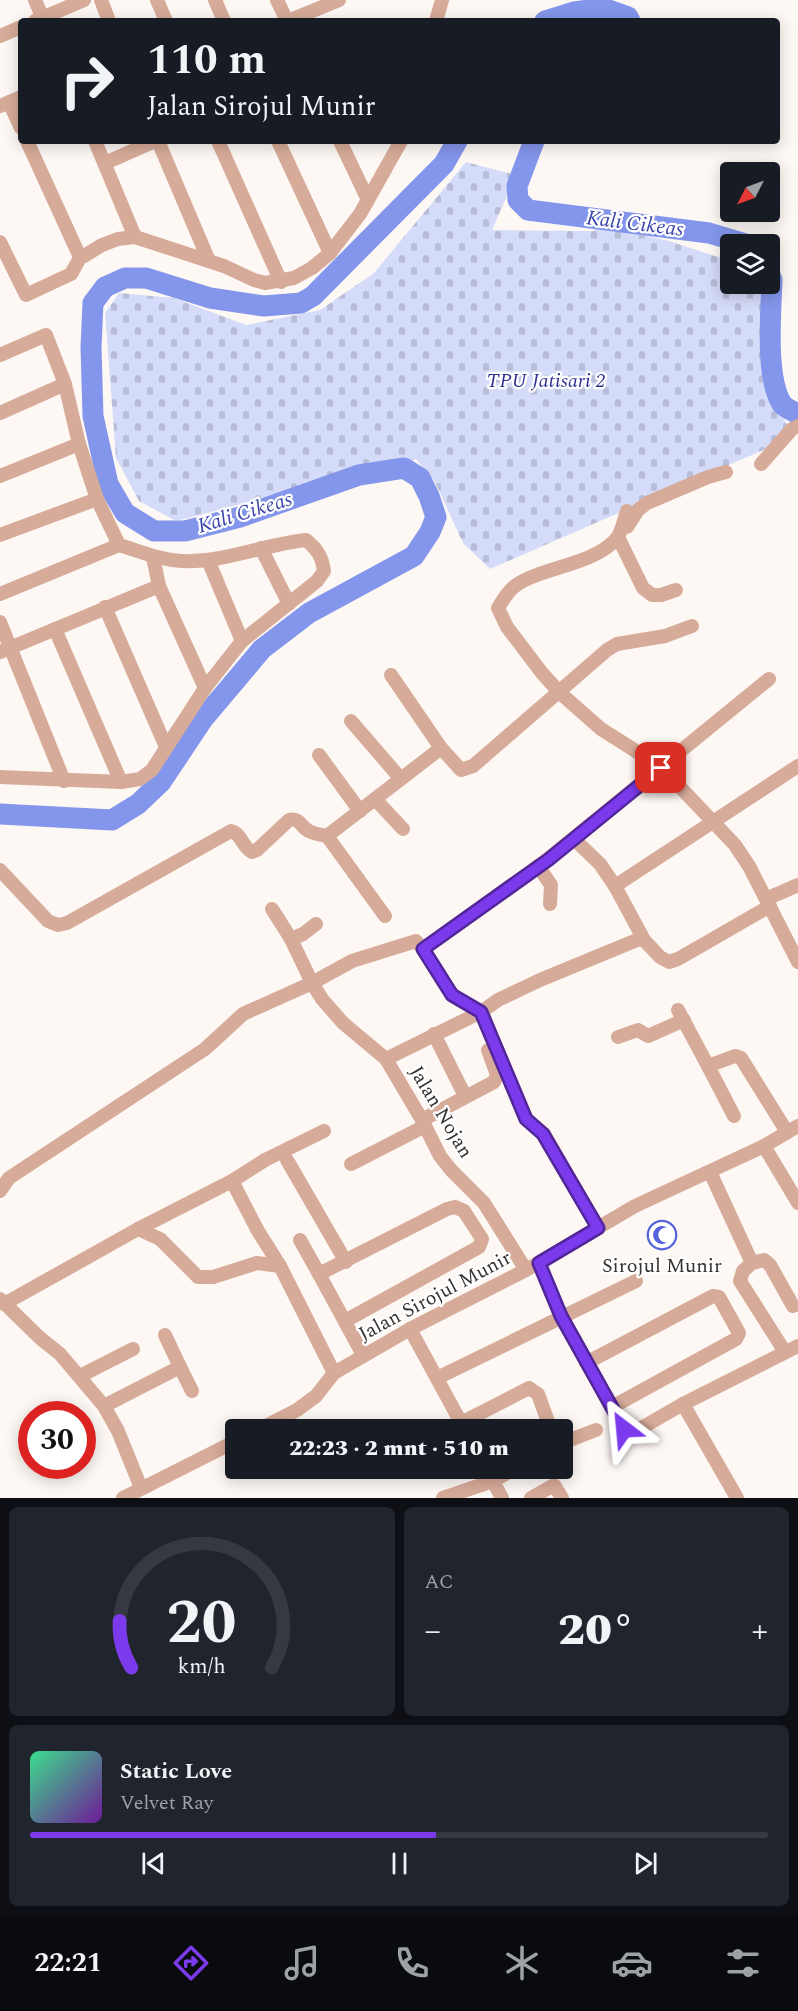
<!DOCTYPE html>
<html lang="id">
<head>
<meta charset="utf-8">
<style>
	body { margin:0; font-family:Spectral,serif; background:#20242c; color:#f1f3f6; height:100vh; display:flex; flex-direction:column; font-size:22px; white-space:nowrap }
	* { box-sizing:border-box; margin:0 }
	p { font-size:20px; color:#9ea1a6 }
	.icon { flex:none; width:33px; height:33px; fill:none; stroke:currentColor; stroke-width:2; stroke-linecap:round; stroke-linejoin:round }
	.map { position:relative; height:1498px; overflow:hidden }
	.panel { display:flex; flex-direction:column; gap:9px; padding:9px; background:#0d0f14; flex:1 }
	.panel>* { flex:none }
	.banner { position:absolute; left:18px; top:18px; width:762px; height:126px; border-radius:6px; box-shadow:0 3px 15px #0003; background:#171b24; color:#f1f3f6; overflow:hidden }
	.needle { width:39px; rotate:228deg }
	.controls { position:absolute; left:720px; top:162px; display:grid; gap:12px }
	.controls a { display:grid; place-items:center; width:60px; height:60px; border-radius:6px; background:#171b24; box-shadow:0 3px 15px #0003; font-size:30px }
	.speed { position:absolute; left:18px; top:1401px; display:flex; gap:12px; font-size:30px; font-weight:700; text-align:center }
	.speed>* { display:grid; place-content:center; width:78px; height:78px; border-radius:50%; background:#171b24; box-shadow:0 3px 15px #0003; line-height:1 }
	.speed .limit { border:9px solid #d22; background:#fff; color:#111 }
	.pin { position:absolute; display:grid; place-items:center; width:51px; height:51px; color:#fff; margin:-26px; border-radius:12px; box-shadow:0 3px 9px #0006 }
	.me { position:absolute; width:66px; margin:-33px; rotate:331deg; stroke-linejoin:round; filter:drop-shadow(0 0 4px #0008) }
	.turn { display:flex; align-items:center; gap:21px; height:126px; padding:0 30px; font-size:27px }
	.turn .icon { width:78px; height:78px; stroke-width:2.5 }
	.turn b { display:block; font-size:42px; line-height:51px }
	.big { font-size:45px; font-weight:800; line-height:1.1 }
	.panel .card { flex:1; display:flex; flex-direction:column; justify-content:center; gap:9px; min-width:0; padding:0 21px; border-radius:9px; background:#20242c }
	.panel .dial { align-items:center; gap:0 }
	.dial svg { height:156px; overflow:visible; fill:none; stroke:#363941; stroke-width:7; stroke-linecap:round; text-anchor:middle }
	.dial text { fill:#f1f3f6; stroke:none }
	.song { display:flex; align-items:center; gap:18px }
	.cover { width:72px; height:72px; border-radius:9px; background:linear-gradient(135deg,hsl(150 70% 55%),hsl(280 70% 35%)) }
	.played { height:6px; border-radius:3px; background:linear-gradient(90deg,#7c3aed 55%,#363941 55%) }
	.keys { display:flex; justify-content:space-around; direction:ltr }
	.heat { display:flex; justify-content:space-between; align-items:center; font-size:33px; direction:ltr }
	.panel .tiles { flex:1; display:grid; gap:9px; grid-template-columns:1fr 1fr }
	.card:last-child { grid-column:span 2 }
	.trip { position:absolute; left:225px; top:1419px; width:348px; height:60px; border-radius:6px; background:#171b24; box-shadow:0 3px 15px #0003; font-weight:800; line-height:60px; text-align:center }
	.menu { display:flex; height:96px; justify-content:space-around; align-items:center; background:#090b0e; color:#9ea1a6 }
	.menu .icon { width:42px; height:42px }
	.menu .active { color:#7c3aed }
	.menu b { font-size:27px; color:#f1f3f6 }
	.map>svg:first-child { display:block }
	.cemetery { fill:url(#cemetery-stones) }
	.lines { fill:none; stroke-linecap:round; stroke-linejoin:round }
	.river { stroke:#8496ec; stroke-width:21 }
	.minor { stroke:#d7ab99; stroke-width:14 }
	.route-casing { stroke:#51269a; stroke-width:15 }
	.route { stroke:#7c3aed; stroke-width:10 }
	.labels { text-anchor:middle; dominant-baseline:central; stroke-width:4.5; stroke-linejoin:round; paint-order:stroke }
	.park-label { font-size:20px; font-style:italic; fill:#2c3193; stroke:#fff }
	.street-label { font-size:20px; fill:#363331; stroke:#fff }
	.poi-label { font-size:20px; fill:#363331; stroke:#fff }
	.water-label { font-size:21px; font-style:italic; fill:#3c47ab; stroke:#fff }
</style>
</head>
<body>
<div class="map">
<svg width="798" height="1498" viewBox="0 0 798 1498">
	<defs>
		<pattern id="cemetery-stones" width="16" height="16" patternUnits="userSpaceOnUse" patternTransform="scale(1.5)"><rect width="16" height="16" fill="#d5dcf9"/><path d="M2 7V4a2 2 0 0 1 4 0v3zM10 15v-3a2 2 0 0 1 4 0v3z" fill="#b7bdd6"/></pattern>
	</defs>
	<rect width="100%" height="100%" fill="#fef8f5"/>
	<polygon class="cemetery" points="466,162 516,175 492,230 593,231 601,226 669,241 730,261 730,284 761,284 766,294 765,381 793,437 490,569 463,543 435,482 416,459 176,521 139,501 116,458 105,313 119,293 174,298 246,325 320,310 374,273"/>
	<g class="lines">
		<g class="river">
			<polyline points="545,21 574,12 603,8 628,17 630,21"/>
			<polyline points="534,141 517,186 518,200 528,210 709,233 746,244"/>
			<path d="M770 275 772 280C771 311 765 378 782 404 785 408 793 411 798 414"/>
			<polyline points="0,814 112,820 138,804 161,782 203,719 262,649 309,613 414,556 430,532 436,517 429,496 420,478 404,468 359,475 240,517 185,531 154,531 125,513 108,484 93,416 91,347 93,303 105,287 125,278 146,278 210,298 264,306 301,303 313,296 444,164 457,141"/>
		</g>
		<g class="minor">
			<polyline points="35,0 44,21"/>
			<polyline points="101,0 109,21"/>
			<polyline points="157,0 166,21"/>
			<polyline points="215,0 224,21"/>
			<polyline points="277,0 287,21"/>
			<polyline points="35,21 84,0"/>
			<polyline points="288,21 339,0"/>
			<polyline points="436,21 442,0"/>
			<polyline points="0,36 21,27"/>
			<polyline points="9,102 21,128"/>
			<polyline points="0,106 21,97"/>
			<polyline points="27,141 79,255 84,256 102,245 118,239 135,237 224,266 254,280 265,283 294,278 312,268 330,253 360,214 401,141"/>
			<polyline points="95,141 135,237"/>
			<polyline points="158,141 209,261"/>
			<polyline points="218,141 281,282"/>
			<polyline points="278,141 330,253"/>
			<polyline points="340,141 368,200"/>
			<polyline points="105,163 155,141"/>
			<polyline points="0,242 26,295 71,274 81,256"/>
			<path d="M0 355 46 335 65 384 79 444 97 499 119 545C140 551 159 560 182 561 224 563 265 544 306 540 317 549 322 556 324 571L317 581 242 641 205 688 152 770 140 779 121 782 0 777"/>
			<polyline points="0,413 65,384"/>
			<polyline points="761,464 792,429 798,426"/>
			<polyline points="0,476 79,444"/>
			<path d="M627 511C624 519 622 532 617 538 595 565 541 567 515 586 507 592 503 600 498 608L507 627 542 673 559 692 601 729 661 767 735 845 749 866 798 962"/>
			<polyline points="627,527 638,510 647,503 708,477 726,472"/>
			<polyline points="0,535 97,499"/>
			<polyline points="618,537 643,588 652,595 661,595 676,590"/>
			<polyline points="261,548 289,604"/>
			<polyline points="153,557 159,586 205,688"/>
			<polyline points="208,560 242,641"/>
			<polyline points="0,594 119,545"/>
			<polyline points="105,607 166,747"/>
			<polyline points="0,622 64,781"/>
			<polyline points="55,629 121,782"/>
			<polyline points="0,652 159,586"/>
			<polyline points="391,675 441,748"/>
			<polyline points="351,721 401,779"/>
			<polyline points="319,755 360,811"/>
			<polyline points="375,799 403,829"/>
			<polyline points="574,839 600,864 615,886 644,940"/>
			<polyline points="538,866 551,885 550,904"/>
			<path d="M0 870 48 921 58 925 67 923 231 831C242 834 242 847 252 852L257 850 289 820C301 817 300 828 311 832 315 834 322 835 327 836"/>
			<polyline points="615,886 798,766"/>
			<polyline points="766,899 798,885"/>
			<polyline points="272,909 291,939"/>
			<polyline points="385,916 327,836 441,748 461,770 473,766 607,650 617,644 665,636 692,626"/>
			<polyline points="316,924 303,934 291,939 312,983 322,999 343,1023 386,1059 422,1120 440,1156 451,1170 484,1203 526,1270"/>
			<polyline points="423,949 548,859 769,679"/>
			<polyline points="678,1010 708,1066 735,1056 741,1058 787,1132"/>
			<polyline points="434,1034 465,1096"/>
			<polyline points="618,1037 638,1030 648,1036 684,1020"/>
			<polyline points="386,1059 481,1012 498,1000 540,980 637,940 644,940 660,957 669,962 678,959 770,906"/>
			<polyline points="708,1066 734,1116"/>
			<polyline points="422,1120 494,1082 497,1075 488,1050"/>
			<polyline points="764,1146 798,1203"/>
			<polyline points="287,1160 346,1262"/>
			<polyline points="351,1164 425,1126"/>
			<polyline points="710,1172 752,1263 743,1271 740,1281 785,1352"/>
			<polyline points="232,1181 258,1231 280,1266"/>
			<polyline points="0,1191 9,1178 205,1049 243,1014 312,983 352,961 416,941 423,949 452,995 481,1012 526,1119 544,1134 598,1228"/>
			<polyline points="138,1229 160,1239 198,1277 213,1277 257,1263 280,1266 334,1373"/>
			<polyline points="300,1240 319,1274"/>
			<polyline points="539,1263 561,1316 624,1429 636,1431 683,1404 798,1346"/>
			<polyline points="752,1263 764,1260 770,1265 793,1306"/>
			<polyline points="0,1299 40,1338 60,1354 104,1406 118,1431 141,1488"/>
			<polyline points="4,1304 138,1229 232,1181 265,1160 324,1131"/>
			<polyline points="345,1321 479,1247 482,1239 464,1211 455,1207 447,1209 319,1274 363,1355"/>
			<polyline points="410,1329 465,1430"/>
			<polyline points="165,1335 180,1367"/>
			<polyline points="586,1363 713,1296 719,1297 739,1333 736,1339 612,1407"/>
			<polyline points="80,1376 133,1349"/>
			<polyline points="437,1378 636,1281"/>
			<polyline points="683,1404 737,1498"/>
			<polyline points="104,1406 180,1367 192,1391"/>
			<polyline points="461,1423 529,1388 538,1394 551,1430"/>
			<polyline points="258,1430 297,1410 316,1396 334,1373 410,1329 526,1270 635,1206 764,1146 798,1126"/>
			<polyline points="562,1443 596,1430"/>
			<polyline points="486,1468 502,1498"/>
			<polyline points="123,1498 236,1441"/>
			<polyline points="443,1498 493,1481 516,1468"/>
			<polyline points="531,1498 554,1485 562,1498"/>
		</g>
	</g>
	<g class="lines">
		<g class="route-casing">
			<polyline id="route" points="624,1429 561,1316 539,1263 598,1228 543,1134 526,1119 481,1012 452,995 423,949 548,860 661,768"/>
		</g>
		<use href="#route" class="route"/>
	</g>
	<defs>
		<g id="mosque-ring" transform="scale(1.5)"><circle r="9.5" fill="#fff" stroke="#5564da" stroke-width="1.5"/><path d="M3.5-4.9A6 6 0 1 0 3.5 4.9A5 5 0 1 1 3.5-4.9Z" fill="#5564da"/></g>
	</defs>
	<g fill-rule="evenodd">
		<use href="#mosque-ring" x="662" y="1235"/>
	</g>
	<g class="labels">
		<g class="park-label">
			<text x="546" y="381">TPU Jatisari 2</text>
		</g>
		<g class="street-label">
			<text transform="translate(441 1112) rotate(59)">Jalan Nojan</text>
			<text transform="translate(435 1296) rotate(-28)">Jalan Sirojul Munir</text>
		</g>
		<g class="poi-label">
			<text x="662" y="1266">Sirojul Munir</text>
		</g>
		<g class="water-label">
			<text transform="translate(635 224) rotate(7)">Kali Cikeas</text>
			<text transform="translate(245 513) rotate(-17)">Kali Cikeas</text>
		</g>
	</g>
</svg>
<div class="controls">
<a><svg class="needle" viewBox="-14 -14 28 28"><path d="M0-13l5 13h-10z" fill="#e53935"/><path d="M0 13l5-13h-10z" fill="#9ea1a6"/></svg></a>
<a><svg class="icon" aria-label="layers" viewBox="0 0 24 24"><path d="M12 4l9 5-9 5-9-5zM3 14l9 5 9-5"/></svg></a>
</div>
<div class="speed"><div class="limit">30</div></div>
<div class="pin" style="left:661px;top:768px;background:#d93025"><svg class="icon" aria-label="arrive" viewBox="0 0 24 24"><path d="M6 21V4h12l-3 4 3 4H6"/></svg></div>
<svg class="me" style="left:624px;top:1429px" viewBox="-20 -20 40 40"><path d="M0-17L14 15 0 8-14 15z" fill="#7c3aed" stroke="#fff" stroke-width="4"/></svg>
<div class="trip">22:23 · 2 mnt · 510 m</div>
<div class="banner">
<div class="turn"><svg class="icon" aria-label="right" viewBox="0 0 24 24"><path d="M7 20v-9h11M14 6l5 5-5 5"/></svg><div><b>110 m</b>Jalan Sirojul Munir</div></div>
</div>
</div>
<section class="panel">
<div class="tiles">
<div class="card dial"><svg viewBox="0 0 100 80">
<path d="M14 69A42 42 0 1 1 86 69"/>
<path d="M14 69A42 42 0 0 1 8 45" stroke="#7c3aed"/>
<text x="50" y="56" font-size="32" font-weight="700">20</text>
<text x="50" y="72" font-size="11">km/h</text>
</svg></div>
<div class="card"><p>AC</p>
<div class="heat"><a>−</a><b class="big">20°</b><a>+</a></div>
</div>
<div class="card">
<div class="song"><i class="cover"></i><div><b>Static Love</b><p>Velvet Ray</p></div></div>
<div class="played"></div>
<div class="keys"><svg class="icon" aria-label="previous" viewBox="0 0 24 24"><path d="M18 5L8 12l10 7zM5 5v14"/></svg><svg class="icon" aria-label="pause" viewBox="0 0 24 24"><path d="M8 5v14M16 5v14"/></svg><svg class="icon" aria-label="next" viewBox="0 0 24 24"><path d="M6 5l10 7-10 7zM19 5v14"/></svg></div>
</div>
</div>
</section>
<nav class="menu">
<b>22:21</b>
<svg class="icon active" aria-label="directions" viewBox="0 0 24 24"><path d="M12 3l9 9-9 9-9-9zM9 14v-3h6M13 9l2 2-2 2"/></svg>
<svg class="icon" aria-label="music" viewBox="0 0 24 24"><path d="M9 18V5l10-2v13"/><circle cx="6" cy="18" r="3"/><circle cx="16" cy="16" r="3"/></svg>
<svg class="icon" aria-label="phone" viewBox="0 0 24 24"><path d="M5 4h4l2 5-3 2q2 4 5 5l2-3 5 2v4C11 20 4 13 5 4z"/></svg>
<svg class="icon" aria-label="climate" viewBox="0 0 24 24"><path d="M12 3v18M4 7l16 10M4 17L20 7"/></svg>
<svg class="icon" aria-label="car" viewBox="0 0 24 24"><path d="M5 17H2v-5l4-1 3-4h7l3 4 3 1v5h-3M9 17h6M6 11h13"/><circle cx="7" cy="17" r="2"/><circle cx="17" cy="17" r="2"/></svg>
<svg class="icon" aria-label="filters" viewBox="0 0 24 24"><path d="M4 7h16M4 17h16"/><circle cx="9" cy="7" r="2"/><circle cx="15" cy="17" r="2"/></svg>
</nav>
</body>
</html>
